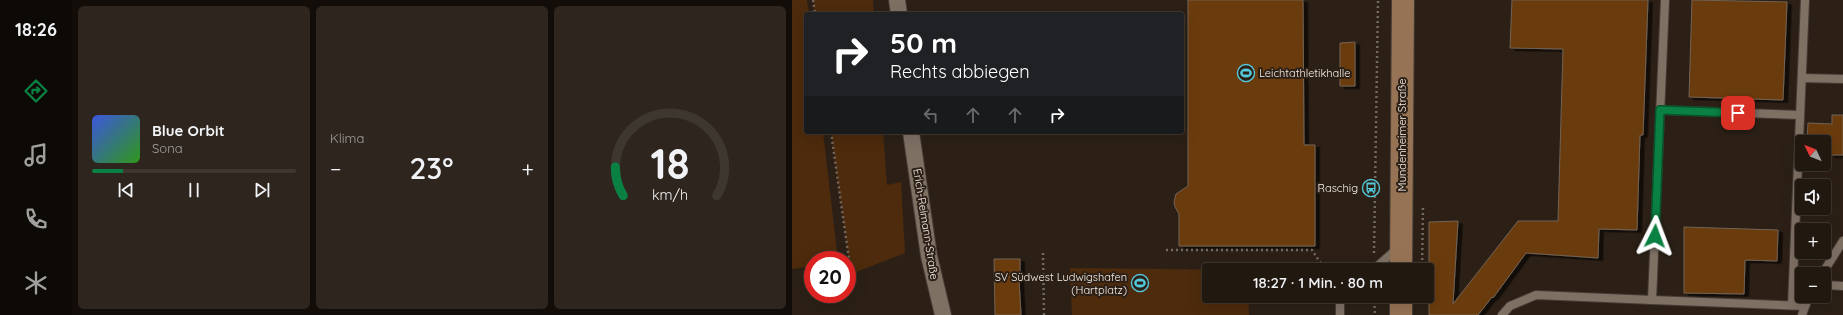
<!DOCTYPE html>
<html lang="de">
<head>
<meta charset="utf-8">
<style>
	body { margin:0; font-family:Quicksand,sans-serif; background:#2d251e; color:#f1f3f6; height:100vh; display:flex; flex-direction:column; font-size:15px; white-space:nowrap }
	* { box-sizing:border-box; margin:0 }
	p { font-size:13px; color:#a2a09f }
	.icon { flex:none; width:22px; height:22px; fill:none; stroke:currentColor; stroke-width:2; stroke-linecap:round; stroke-linejoin:round }
	.map { position:relative; flex:1; overflow:hidden }
	.details { display:flex; flex-direction:column; gap:6px; padding:6px; background:#120d09; width:720px }
	.details>* { flex:none }
	.banner { position:absolute; left:12px; top:12px; width:380px; height:122px; border-radius:4px; box-shadow:0 4px 16px #0002,0 0 0 1px #3e3730; background:#202124; color:#fff; overflow:hidden }
	.needle { width:26px; rotate:313deg }
	.tools { position:absolute; left:1003px; top:135px; display:grid; gap:8px }
	.tools a { display:grid; place-items:center; width:36px; height:36px; border-radius:4px; background:#211810; box-shadow:0 4px 16px #0002,0 0 0 1px #3e3730; font-size:20px }
	.speed { position:absolute; left:12px; top:251px; display:flex; gap:8px; font-size:20px; font-weight:700; text-align:center }
	.speed>* { display:grid; place-content:center; width:52px; height:52px; border-radius:50%; background:#211810; box-shadow:0 4px 16px #0002,0 0 0 1px #3e3730; line-height:1 }
	.speed .limit { border:6px solid #d22; background:#fff; color:#111 }
	.pin { position:absolute; display:grid; place-items:center; width:34px; height:34px; color:#fff; margin:-17px; border-radius:8px; box-shadow:0 2px 6px #0006 }
	.me { position:absolute; width:44px; margin:-22px; rotate:3deg; stroke-linejoin:round; filter:drop-shadow(0 0 3px #0008) }
	.turn { display:flex; align-items:center; gap:14px; height:84px; padding:0 20px; font-size:18px }
	.turn .icon { width:52px; height:52px; stroke-width:2.5 }
	.turn b { display:block; font-size:28px; line-height:34px }
	.lanes { display:flex; align-items:center; height:38px; padding:0 20px; background:#0003; justify-content:center; gap:20px; direction:ltr }
	.lanes .off { opacity:.35 }
	.big { font-size:30px; font-weight:600; line-height:1.1 }
	.details .card { flex:1; display:flex; flex-direction:column; justify-content:center; gap:6px; min-width:0; padding:0 14px; border-radius:6px; background:#2d251e }
	.details .dial { align-items:center; gap:0 }
	.dial svg { height:104px; overflow:visible; fill:none; stroke:#3e3730; stroke-width:7; stroke-linecap:round; text-anchor:middle }
	.dial text { fill:#f1f3f6; stroke:none }
	.song { display:flex; align-items:center; gap:12px }
	.cover { width:48px; height:48px; border-radius:6px; background:linear-gradient(135deg,hsl(230 70% 55%),hsl(110 70% 35%)) }
	.played { height:4px; border-radius:2px; background:linear-gradient(90deg,#0b8043 15%,#3e3730 15%) }
	.keys { display:flex; justify-content:space-around; direction:ltr }
	.heat { display:flex; justify-content:space-between; align-items:center; font-size:22px; direction:ltr }
	.details .tiles { flex:1; display:grid; gap:6px; grid-template-columns:repeat(3,1fr) }
	.trip { position:absolute; left:410px; top:263px; width:232px; height:40px; border-radius:4px; background:#211810; box-shadow:0 4px 16px #0002,0 0 0 1px #3e3730; font-weight:600; line-height:40px; text-align:center }
	main { display:flex; flex:1; min-height:0 }
	.tab-bar { display:flex; flex-direction:column; width:72px; justify-content:space-around; align-items:center; background:#0d0a06; color:#a2a09f }
	.tab-bar .icon { width:28px; height:28px }
	.tab-bar .on { color:#0b8043 }
	.tab-bar b { font-size:18px; color:#f1f3f6 }
	.map>svg:first-child { display:block }
	.green { fill:#4d2b0c }
	.building { fill:#6b3b08; stroke:#726357; filter:url(#shadow) }
	.lines { fill:none; stroke-linecap:round; stroke-linejoin:round }
	.lane-casing { stroke:#463c36; stroke-width:10 }
	.street-casing { stroke:#463c36; stroke-width:18 }
	.secondary-casing { stroke:#463c36; stroke-width:24 }
	.path { stroke:#746960; stroke-width:2.5; stroke-dasharray:2 3; stroke-linecap:butt }
	.lane { stroke:#7f7064; stroke-width:8 }
	.street { stroke:#7f7064; stroke-width:16 }
	.secondary { stroke:#967354; stroke-width:22 }
	.route-casing { stroke:#07532c; stroke-width:10 }
	.route { stroke:#0b8043; stroke-width:7 }
	.labels { text-anchor:middle; dominant-baseline:central; stroke-width:4; stroke-linejoin:round; paint-order:stroke }
	.poi-label { font-size:11px; fill:#f9f0e9; stroke:#2c2016; text-anchor:end }
	.street-label { font-size:11px; fill:#f9f0e9; stroke:#2c2016 }
</style>
</head>
<body>
<main>
<nav class="tab-bar">
<b>18:26</b>
<svg class="icon on" aria-label="directions" viewBox="0 0 24 24"><path d="M12 3l9 9-9 9-9-9zM9 14v-3h6M13 9l2 2-2 2"/></svg>
<svg class="icon" aria-label="music" viewBox="0 0 24 24"><path d="M9 18V5l10-2v13"/><circle cx="6" cy="18" r="3"/><circle cx="16" cy="16" r="3"/></svg>
<svg class="icon" aria-label="phone" viewBox="0 0 24 24"><path d="M5 4h4l2 5-3 2q2 4 5 5l2-3 5 2v4C11 20 4 13 5 4z"/></svg>
<svg class="icon" aria-label="climate" viewBox="0 0 24 24"><path d="M12 3v18M4 7l16 10M4 17L20 7"/></svg>
</nav>
<section class="details">
<div class="tiles">
<div class="card">
<div class="song"><i class="cover"></i><div><b>Blue Orbit</b><p>Sona</p></div></div>
<div class="played"></div>
<div class="keys"><svg class="icon" aria-label="previous" viewBox="0 0 24 24"><path d="M18 5L8 12l10 7zM5 5v14"/></svg><svg class="icon" aria-label="pause" viewBox="0 0 24 24"><path d="M8 5v14M16 5v14"/></svg><svg class="icon" aria-label="next" viewBox="0 0 24 24"><path d="M6 5l10 7-10 7zM19 5v14"/></svg></div>
</div>
<div class="card"><p>Klima</p>
<div class="heat"><a>−</a><b class="big">23°</b><a>+</a></div>
</div>
<div class="card dial"><svg viewBox="0 0 100 80">
<path d="M14 69A42 42 0 1 1 86 69"/>
<path d="M14 69A42 42 0 0 1 8 47" stroke="#0b8043"/>
<text x="50" y="56" font-size="32" font-weight="700">18</text>
<text x="50" y="72" font-size="11">km/h</text>
</svg></div>
</div>
</section>
<div class="map">
<svg width="1051" height="315" viewBox="0 0 1051 315">
	<defs>
		<filter id="shadow"><feDropShadow dx="4.5" dy="2.5" stdDeviation="0" flood-color="#0009"/></filter>
	</defs>
	<rect width="100%" height="100%" fill="#2c2016"/>
	<g class="green">
		<polygon points="0,0 15,0 17,14 14,14 14,132 31,132 46,260 21,260 21,266 0,269"/>
		<polygon points="21,0 81,0 82,14 23,14"/>
		<polygon points="39,132 91,132 95,185 109,182 113,253 59,274"/>
		<polygon points="278,268 455,270 417,270 417,296 456,296 457,315 280,315"/>
	</g>
	<g class="building">
		<polygon points="396,0 511,0 512,145 523,145 523,246 387,246 387,214 383,207 382,202 384,194 396,186"/>
		<polygon points="720,0 856,0 851,135 848,135 845,230 807,229 806,258 734,253 701,298 700,297 686,315 637,315 637,222 666,221 661,304 726,221 766,221 771,49 718,48"/>
		<polygon points="900,0 995,2 991,100 897,97"/>
		<polygon points="563,42 563,86 548,86 548,43"/>
		<polygon points="1040,115 1051,115 1051,155 1038,155 1039,143 1015,142 1016,123 1040,124"/>
		<polygon points="892,227 986,230 985,261 953,260 952,294 892,293"/>
		<polygon points="202,259 228,259 228,280 227,280 229,315 203,315"/>
	</g>
	<g class="lines">
		<g class="lane-casing">
			<g id="lane">
				<polyline points="873,0 860,300 1013,306"/>
				<polyline points="1010,78 1051,79"/>
				<polyline points="869,110 1008,115"/>
				<polyline points="581,270 606,248"/>
				<polyline points="1030,274 1051,241"/>
				<polyline points="1032,285 1051,286"/>
				<polyline points="1000,305 1013,0"/>
				<polyline points="548,315 548,300 552,296"/>
				<polyline points="710,315 718,306 744,295 860,300"/>
				<polyline points="1010,315 1017,296"/>
			</g>
		</g>
		<g class="street-casing">
			<g id="street">
				<polyline points="105,0 107,14"/>
				<polyline points="119,132 137,256 151,315"/>
			</g>
		</g>
		<g class="secondary-casing">
			<g id="secondary">
				<polyline points="609,270 611,0"/>
				<polyline points="609,315 609,296"/>
			</g>
		</g>
		<g class="path">
			<polyline points="21,0 23,14"/>
			<polyline points="39,132 59,274"/>
			<polyline points="374,250 520,250 533,270"/>
			<polyline points="251,253 252,315"/>
			<polyline points="582,253 586,0"/>
			<polyline points="630,270 631,207"/>
			<polyline points="582,296 583,315"/>
		</g>
		<use href="#lane" class="lane"/>
		<use href="#street" class="street"/>
		<use href="#secondary" class="secondary"/>
	</g>
	<g class="lines">
		<g class="route-casing">
			<polyline id="route" points="863,236 868,110 946,113"/>
		</g>
		<use href="#route" class="route"/>
	</g>
	<defs>
		<g id="stadium-ring" transform="scale(0.9)"><circle r="9.5" fill="#2c2016" stroke="#54cadd" stroke-width="1.5"/><path d="M0-5a6.5 5 0 1 0 0 10a6.5 5 0 1 0 0-10ZM-3.5-1.8h7v3.6h-7Z" fill="#54cadd"/></g>
		<g id="bus-ring" transform="scale(0.9)"><circle r="9.5" fill="#2c2016" stroke="#54cadd" stroke-width="1.5"/><path d="M-5-6H5V4H4V6H2V4H-2V6H-4V4H-5ZM-3.5-4V0h7V-4ZM-3.5 1.2v1.5H-2V1.2ZM2 1.2v1.5H3.5V1.2Z" fill="#54cadd"/></g>
	</defs>
	<g fill-rule="evenodd">
		<use href="#stadium-ring" x="454" y="73"/>
		<use href="#bus-ring" x="579" y="188"/>
		<use href="#stadium-ring" x="348" y="283"/>
	</g>
	<g class="labels">
		<g class="poi-label">
			<text x="467" y="73" text-anchor="start">Leichtathletikhalle</text>
			<text x="566" y="188">Raschig</text>
			<text x="335" y="277">SV Südwest Ludwigshafen<tspan x="335" dy="13">(Hartplatz)</tspan></text>
		</g>
		<g class="street-label">
			<text transform="translate(610 135) rotate(-90)">Mundenheimer Straße</text>
			<text transform="translate(134 224) rotate(81)">Erich-Reimann-Straße</text>
		</g>
	</g>
</svg>
<div class="tools">
<a><svg class="needle" viewBox="-14 -14 28 28"><path d="M0-13l5 13h-10z" fill="#e53935"/><path d="M0 13l5-13h-10z" fill="#a2a09f"/></svg></a>
<a><svg class="icon" aria-label="sound" viewBox="0 0 24 24"><path d="M4 9h4l5-4v14l-5-4H4zM17 9q2 3 0 6"/></svg></a>
<a>+</a>
<a>−</a>
</div>
<div class="speed"><div class="limit">20</div></div>
<div class="pin" style="left:946px;top:113px;background:#d93025"><svg class="icon" aria-label="arrive" viewBox="0 0 24 24"><path d="M6 21V4h12l-3 4 3 4H6"/></svg></div>
<svg class="me" style="left:863px;top:236px" viewBox="-20 -20 40 40"><path d="M0-17L14 15 0 8-14 15z" fill="#0b8043" stroke="#fff" stroke-width="4"/></svg>
<div class="trip">18:27 · 1 Min. · 80 m</div>
<div class="banner">
<div class="turn"><svg class="icon" aria-label="right" viewBox="0 0 24 24"><path d="M7 20v-9h11M14 6l5 5-5 5"/></svg><div><b>50 m</b>Rechts abbiegen</div></div>
<div class="lanes"><svg class="icon off" aria-label="left" viewBox="0 0 24 24"><path d="M17 20v-9H6M10 6l-5 5 5 5"/></svg><svg class="icon off" aria-label="ahead" viewBox="0 0 24 24"><path d="M12 20V5M6 11l6-6 6 6"/></svg><svg class="icon off" aria-label="ahead" viewBox="0 0 24 24"><path d="M12 20V5M6 11l6-6 6 6"/></svg><svg class="icon" aria-label="right" viewBox="0 0 24 24"><path d="M7 20v-9h11M14 6l5 5-5 5"/></svg></div>
</div>
</div>
</main>
</body>
</html>
